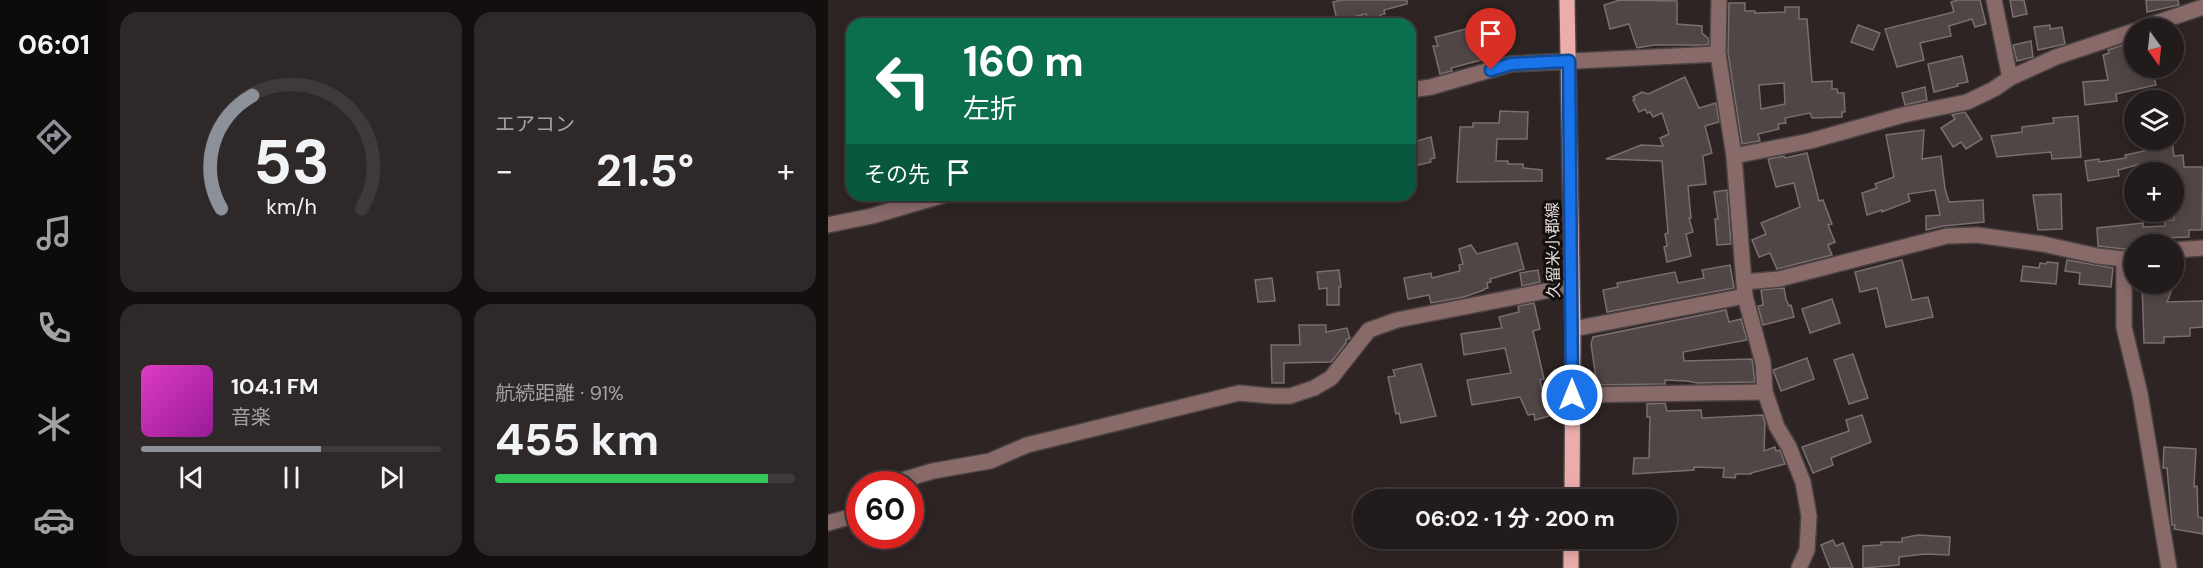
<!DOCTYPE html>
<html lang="ja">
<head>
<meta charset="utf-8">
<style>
	body { margin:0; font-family:"DM Sans","Noto Sans JP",sans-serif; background:#2e2828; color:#f1f3f6; height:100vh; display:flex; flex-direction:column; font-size:22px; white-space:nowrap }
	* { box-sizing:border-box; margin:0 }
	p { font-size:20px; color:#a2a1a3 }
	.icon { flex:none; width:33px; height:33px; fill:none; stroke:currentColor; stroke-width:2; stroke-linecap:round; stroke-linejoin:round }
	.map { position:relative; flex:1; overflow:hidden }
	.side { display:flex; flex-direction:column; gap:12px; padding:12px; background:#130f0f; width:720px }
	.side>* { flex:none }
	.guide { position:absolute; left:18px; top:18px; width:570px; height:183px; border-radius:18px; box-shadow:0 3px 15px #0003,0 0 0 2px #3f393a; background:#0b6e4f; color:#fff; overflow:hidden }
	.needle { width:39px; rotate:165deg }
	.tools { position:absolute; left:1296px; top:18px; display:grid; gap:12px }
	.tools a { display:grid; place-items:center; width:60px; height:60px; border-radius:50%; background:#221b1b; box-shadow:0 3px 15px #0003,0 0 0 2px #3f393a; font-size:30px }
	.speed { position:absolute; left:18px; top:471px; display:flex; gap:12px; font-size:30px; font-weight:700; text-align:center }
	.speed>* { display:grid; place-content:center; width:78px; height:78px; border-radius:50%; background:#221b1b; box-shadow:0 3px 15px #0003,0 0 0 2px #3f393a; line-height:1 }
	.speed .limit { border:9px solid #d22; background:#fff; color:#111 }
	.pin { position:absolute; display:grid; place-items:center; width:51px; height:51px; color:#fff; margin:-62px -26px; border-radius:50% 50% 50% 0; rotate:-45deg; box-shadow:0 0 6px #0007 }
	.pin .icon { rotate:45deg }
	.me { position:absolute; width:66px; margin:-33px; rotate:0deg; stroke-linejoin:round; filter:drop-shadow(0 0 4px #0008) }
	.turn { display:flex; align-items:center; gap:21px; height:126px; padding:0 18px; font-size:27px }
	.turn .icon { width:78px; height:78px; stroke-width:2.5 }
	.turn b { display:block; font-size:42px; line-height:51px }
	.then { display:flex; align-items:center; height:57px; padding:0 18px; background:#0003; gap:12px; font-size:22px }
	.big { font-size:45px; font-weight:700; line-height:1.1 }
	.side .widget { flex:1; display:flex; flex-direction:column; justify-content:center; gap:9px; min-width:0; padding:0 21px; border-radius:18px; background:#2e2828 }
	.side .dial { align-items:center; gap:0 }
	.dial svg { height:156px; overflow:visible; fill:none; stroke:#3f393a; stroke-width:7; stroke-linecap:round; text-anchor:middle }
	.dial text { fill:#f1f3f6; stroke:none }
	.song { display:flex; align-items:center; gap:18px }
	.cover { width:72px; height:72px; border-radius:9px; background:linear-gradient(135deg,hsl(310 70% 55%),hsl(300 70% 35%)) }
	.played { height:6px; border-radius:3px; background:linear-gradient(90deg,#8c9099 60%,#3f393a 60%) }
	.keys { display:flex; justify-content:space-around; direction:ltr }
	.heat { display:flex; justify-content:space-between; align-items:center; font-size:33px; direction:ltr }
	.charge { height:9px; border-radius:4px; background:linear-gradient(90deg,#34c759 91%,#3f393a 0) }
	.side .tiles { flex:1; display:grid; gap:12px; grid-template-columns:repeat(2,1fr) }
	.trip { position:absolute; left:525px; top:489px; width:324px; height:60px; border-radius:30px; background:#221b1b; box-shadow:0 3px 15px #0003,0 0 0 2px #3f393a; font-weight:700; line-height:60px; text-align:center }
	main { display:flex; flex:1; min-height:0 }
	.menu { display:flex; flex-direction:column; width:108px; justify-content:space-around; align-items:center; background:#0e0b0b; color:#a2a1a3 }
	.menu .icon { width:42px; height:42px }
	.menu .current { color:#8c9099 }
	.menu b { font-size:27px; color:#f1f3f6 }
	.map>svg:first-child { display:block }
	.building { fill:#514646; stroke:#7a6e6e; stroke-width:1.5; fill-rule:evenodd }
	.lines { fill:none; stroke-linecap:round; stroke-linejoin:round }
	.minor-casing { stroke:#4b4242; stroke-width:18 }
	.major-casing { stroke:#4b4242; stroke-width:18 }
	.minor { stroke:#886a69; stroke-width:15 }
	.major { stroke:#ebadab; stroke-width:15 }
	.route-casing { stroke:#114b97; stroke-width:15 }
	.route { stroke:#1a73e8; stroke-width:10 }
	.labels { text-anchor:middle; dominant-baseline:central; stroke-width:6; stroke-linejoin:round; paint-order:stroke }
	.street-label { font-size:16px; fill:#e4dddd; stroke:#130f0f }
</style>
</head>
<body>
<main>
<nav class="menu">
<b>06:01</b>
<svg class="icon current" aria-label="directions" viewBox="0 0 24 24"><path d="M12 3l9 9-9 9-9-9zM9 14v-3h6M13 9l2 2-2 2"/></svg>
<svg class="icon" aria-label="music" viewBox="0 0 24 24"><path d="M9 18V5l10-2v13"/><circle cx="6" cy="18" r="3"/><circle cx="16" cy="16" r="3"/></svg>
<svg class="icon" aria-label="phone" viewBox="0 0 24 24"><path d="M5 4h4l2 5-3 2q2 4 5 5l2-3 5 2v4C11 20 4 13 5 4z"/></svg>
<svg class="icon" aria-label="climate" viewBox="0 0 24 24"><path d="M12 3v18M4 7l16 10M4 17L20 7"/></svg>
<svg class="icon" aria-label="car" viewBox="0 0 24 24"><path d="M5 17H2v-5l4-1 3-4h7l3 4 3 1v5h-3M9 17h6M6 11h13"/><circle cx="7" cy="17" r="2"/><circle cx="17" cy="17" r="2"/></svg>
</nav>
<section class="side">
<div class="tiles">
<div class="widget dial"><svg viewBox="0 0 100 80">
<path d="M14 69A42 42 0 1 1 86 69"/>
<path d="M14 69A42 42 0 0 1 30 11" stroke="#8c9099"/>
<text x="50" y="56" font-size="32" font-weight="700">53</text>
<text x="50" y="72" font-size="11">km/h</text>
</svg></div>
<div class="widget"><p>エアコン</p>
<div class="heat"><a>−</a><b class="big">21.5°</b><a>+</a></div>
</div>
<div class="widget">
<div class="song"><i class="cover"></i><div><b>104.1 FM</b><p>音楽</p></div></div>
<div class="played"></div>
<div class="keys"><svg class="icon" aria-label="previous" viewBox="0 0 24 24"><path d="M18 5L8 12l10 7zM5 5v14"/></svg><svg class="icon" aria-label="pause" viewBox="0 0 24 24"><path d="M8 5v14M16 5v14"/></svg><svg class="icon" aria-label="next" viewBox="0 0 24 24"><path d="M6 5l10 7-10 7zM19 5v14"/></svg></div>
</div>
<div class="widget"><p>航続距離 · 91%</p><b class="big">455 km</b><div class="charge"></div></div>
</div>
</section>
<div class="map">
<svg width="1375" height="568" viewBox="0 0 1375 568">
	<rect width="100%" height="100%" fill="#2e2424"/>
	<g class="building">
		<polygon points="513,0 579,0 579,4 556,10 557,14 552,15 554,24 542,24 538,14 509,21 505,2"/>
		<polygon points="792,0 849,1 849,24 874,26 874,33 881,39 880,45 826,45 809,48 801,24 782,29 776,5"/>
		<polygon points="1130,0 1152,0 1158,24 1147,27 1144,19 1121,26 1123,36 1092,43 1096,60 1069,67 1057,29 1126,12 1123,2"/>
		<polygon points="1182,0 1196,0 1199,14 1185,17"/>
		<polygon points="1318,0 1350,0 1351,5 1319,12"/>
		<path d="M901 3H917V11H927V13L957 12V7H971V19H979L984 82 1004 81V89H1009L1010 93H1016L1017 112H1014V117L984 118 982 113 957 118 958 123 950 124 951 129 930 134 932 141 914 144 900 53ZM956 83 957 104 933 109 931 85Z"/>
		<polygon points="653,25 655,34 665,32 668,45 662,46 665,57 623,68 624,71 612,74 605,46 610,46 607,37"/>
		<polygon points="1030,25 1052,33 1045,50 1023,42"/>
		<polygon points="1222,25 1222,29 1234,27 1237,44 1210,50 1206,27"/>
		<polygon points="1203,41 1205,57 1189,61 1185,45"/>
		<polygon points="1298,44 1301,56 1306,55 1306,68 1324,68 1328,85 1288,94 1289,101 1257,105 1255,82 1280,80 1275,55 1281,53 1280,50"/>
		<polygon points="1134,56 1140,82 1129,84 1130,86 1106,92 1100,64"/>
		<polygon points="857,77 871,108 888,103 891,122 877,126 884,153 875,156 878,184 860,186 863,218 861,218 865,232 858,234 863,256 839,262 836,247 839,246 837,234 840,233 834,161 778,159 813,145 835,146 832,138 841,134 834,113 825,117 822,112 819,113 817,109 811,112 805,100 807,99 805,97 814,92 820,94"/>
		<polygon points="1097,87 1099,100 1077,105 1074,93"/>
		<polygon points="672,111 700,112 699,139 669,139 668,161 680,161 680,164 695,164 695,168 714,170 714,181 629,182 632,127 645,127 645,123 671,123"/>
		<polygon points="1137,112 1154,139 1138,149 1133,142 1125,147 1113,128 1127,119 1124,115"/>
		<polygon points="1250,116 1253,157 1224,159 1223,152 1169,157 1163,136 1194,132 1194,127 1226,123 1225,118"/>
		<polygon points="1096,130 1094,159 1113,156 1117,189 1121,202 1155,200 1156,222 1115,226 1098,230 1098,216 1112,215 1107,190 1080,194 1082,201 1054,212 1054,210 1039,215 1034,193 1049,188 1047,184 1066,177 1058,135"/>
		<polygon points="603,137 607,158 602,159 603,162 582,167 582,143"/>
		<polygon points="1314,140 1344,140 1346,156 1355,155 1356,167 1375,167 1374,230 1361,230 1361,237 1334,238 1336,244 1306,244 1306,248 1296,249 1270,246 1269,228 1315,223 1315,227 1337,226 1337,220 1346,220 1346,172 1321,172 1320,162 1290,170 1291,176 1260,181 1257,161 1271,159 1271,162 1298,158 1297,155 1316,151"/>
		<polygon points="979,153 991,201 995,200 1004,224 1000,225 1007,242 1000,245 1004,255 949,269 942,253 931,257 924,240 938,234 933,223 972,207 966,183 948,187 940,159 956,156 957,158"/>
		<polygon points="899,190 903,244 889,245 887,219 890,219 886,192"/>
		<polygon points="1233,194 1234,229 1210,230 1205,195"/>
		<polygon points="689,243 696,269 662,279 663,282 659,283 660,288 656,289 656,290 636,297 603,303 601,295 580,299 576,278 603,273 604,278 632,271 631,265 635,264 631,249 643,245 649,254"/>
		<polygon points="1074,260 1084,300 1100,297 1105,317 1058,327 1049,288 1032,292 1027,272"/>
		<polygon points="1239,260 1285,268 1283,287 1251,284 1252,273 1237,271"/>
		<polygon points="1219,262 1230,263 1228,284 1193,281 1195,266 1211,268 1212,263 1218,264"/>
		<polygon points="902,265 906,288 779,312 775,290 790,287 789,283 847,272 850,283 876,278 874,270"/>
		<polygon points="511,270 513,287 511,287 511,305 499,305 499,288 491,289 489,272"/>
		<polygon points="710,270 712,282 694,286 692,273"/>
		<polygon points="444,278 447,301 430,302 427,280"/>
		<polygon points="1314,284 1346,284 1339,302 1375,301 1375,327 1362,328 1362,336 1336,337 1336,343 1316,343"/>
		<polygon points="956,288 958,299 961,306 963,305 966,317 935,325 930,306 935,305 933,290"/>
		<polygon points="1004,299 1012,323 982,333 974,309"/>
		<polygon points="706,303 712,329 705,331 716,379 712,380 721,416 707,420 706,414 700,415 692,397 644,405 639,380 683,373 677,348 636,355 633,334 674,328 671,317 691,312 690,306"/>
		<polygon points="898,310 901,322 913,319 919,340 855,352 856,361 924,359 927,382 869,383 859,381 837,380 837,384 762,385 762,378 768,378 763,344 765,337"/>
		<polygon points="471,325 498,325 498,332 519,328 522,338 518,340 518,343 503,362 456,363 456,383 444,383 443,345 472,345"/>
		<polygon points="1025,354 1040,398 1021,404 1006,360"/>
		<polygon points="979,358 986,379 953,391 945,370"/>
		<polygon points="593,364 608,416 573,423 571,413 568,414 560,377 567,376 565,370"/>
		<polygon points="837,403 839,411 873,410 874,418 935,415 937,423 936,451 947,447 948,451 952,450 957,464 923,473 923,474 908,474 907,478 895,477 896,468 866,467 866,470 805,474 806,458 821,458 822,417 819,417 819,404"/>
		<polygon points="1034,415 1043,442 1003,458 1005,465 985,473 974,447 1021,431 1018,420"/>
		<polygon points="1336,447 1368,449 1366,487 1369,486 1370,517 1375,518 1375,534 1346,529 1347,525 1344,525 1339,468 1335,468"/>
		<polygon points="1090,535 1122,537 1121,555 1097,554 1071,557 1071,565 1035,568 1035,546 1053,545 1053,542 1074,542 1074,538"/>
		<polygon points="1005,540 1008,546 1015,543 1025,568 1002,568 993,545"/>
	</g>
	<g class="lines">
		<g class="minor-casing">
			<g id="minor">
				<polyline points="891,0 890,54 906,156 917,296 935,363 937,392 949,427 961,447 975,482 981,516 979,550 971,568"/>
				<polyline points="1166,0 1182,78"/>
				<polyline points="1313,28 1375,7"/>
				<polyline points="582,90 603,87 683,64 890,54"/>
				<polyline points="906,156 982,141 1075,115 1139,102 1166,89 1182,78 1228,57 1306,31"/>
				<polyline points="0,225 44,216 116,195"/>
				<polyline points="1346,250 1375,248"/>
				<polyline points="1296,259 1296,327 1312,394 1341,568"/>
				<polyline points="916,282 951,279 1119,236 1149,235 1215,244 1269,256 1296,259 1306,258"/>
				<polyline points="745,329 917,296"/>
				<polyline points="744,395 937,392"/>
				<polyline points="61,484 105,471 162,461 199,445 411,393 445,396 462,396 486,388 503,378 541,330 569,320 743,286"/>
				<polyline points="0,523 32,514"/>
			</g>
		</g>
		<g class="major-casing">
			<g id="major">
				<polyline points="739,0 745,329 744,500"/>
				<polyline points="743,568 743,538"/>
			</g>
		</g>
		<use href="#minor" class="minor"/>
		<use href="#major" class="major"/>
	</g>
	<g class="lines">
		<g class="route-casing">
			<polyline id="route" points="663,70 683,64 741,61 744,395"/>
		</g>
		<use href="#route" class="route"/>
	</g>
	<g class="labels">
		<g class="street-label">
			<text transform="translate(725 250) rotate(-91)">久留米小郡線</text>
		</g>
	</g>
</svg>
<div class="tools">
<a><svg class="needle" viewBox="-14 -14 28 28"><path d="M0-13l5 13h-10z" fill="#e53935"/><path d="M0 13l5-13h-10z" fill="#a2a1a3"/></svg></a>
<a><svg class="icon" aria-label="layers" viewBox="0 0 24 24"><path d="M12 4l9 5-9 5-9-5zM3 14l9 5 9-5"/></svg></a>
<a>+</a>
<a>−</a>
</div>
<div class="speed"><div class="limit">60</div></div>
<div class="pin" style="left:663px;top:70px;background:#d93025"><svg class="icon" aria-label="arrive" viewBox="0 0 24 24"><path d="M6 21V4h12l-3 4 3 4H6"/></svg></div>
<svg class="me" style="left:744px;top:395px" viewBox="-20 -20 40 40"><circle r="17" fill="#1a73e8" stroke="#fff" stroke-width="3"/><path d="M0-11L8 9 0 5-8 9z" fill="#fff"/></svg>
<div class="trip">06:02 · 1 分 · 200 m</div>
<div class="guide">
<div class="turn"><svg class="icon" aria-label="left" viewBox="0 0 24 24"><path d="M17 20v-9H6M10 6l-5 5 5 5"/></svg><div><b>160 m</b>左折</div></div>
<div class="then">その先<svg class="icon" aria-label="arrive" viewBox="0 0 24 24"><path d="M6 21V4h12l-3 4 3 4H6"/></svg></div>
</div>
</div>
</main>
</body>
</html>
